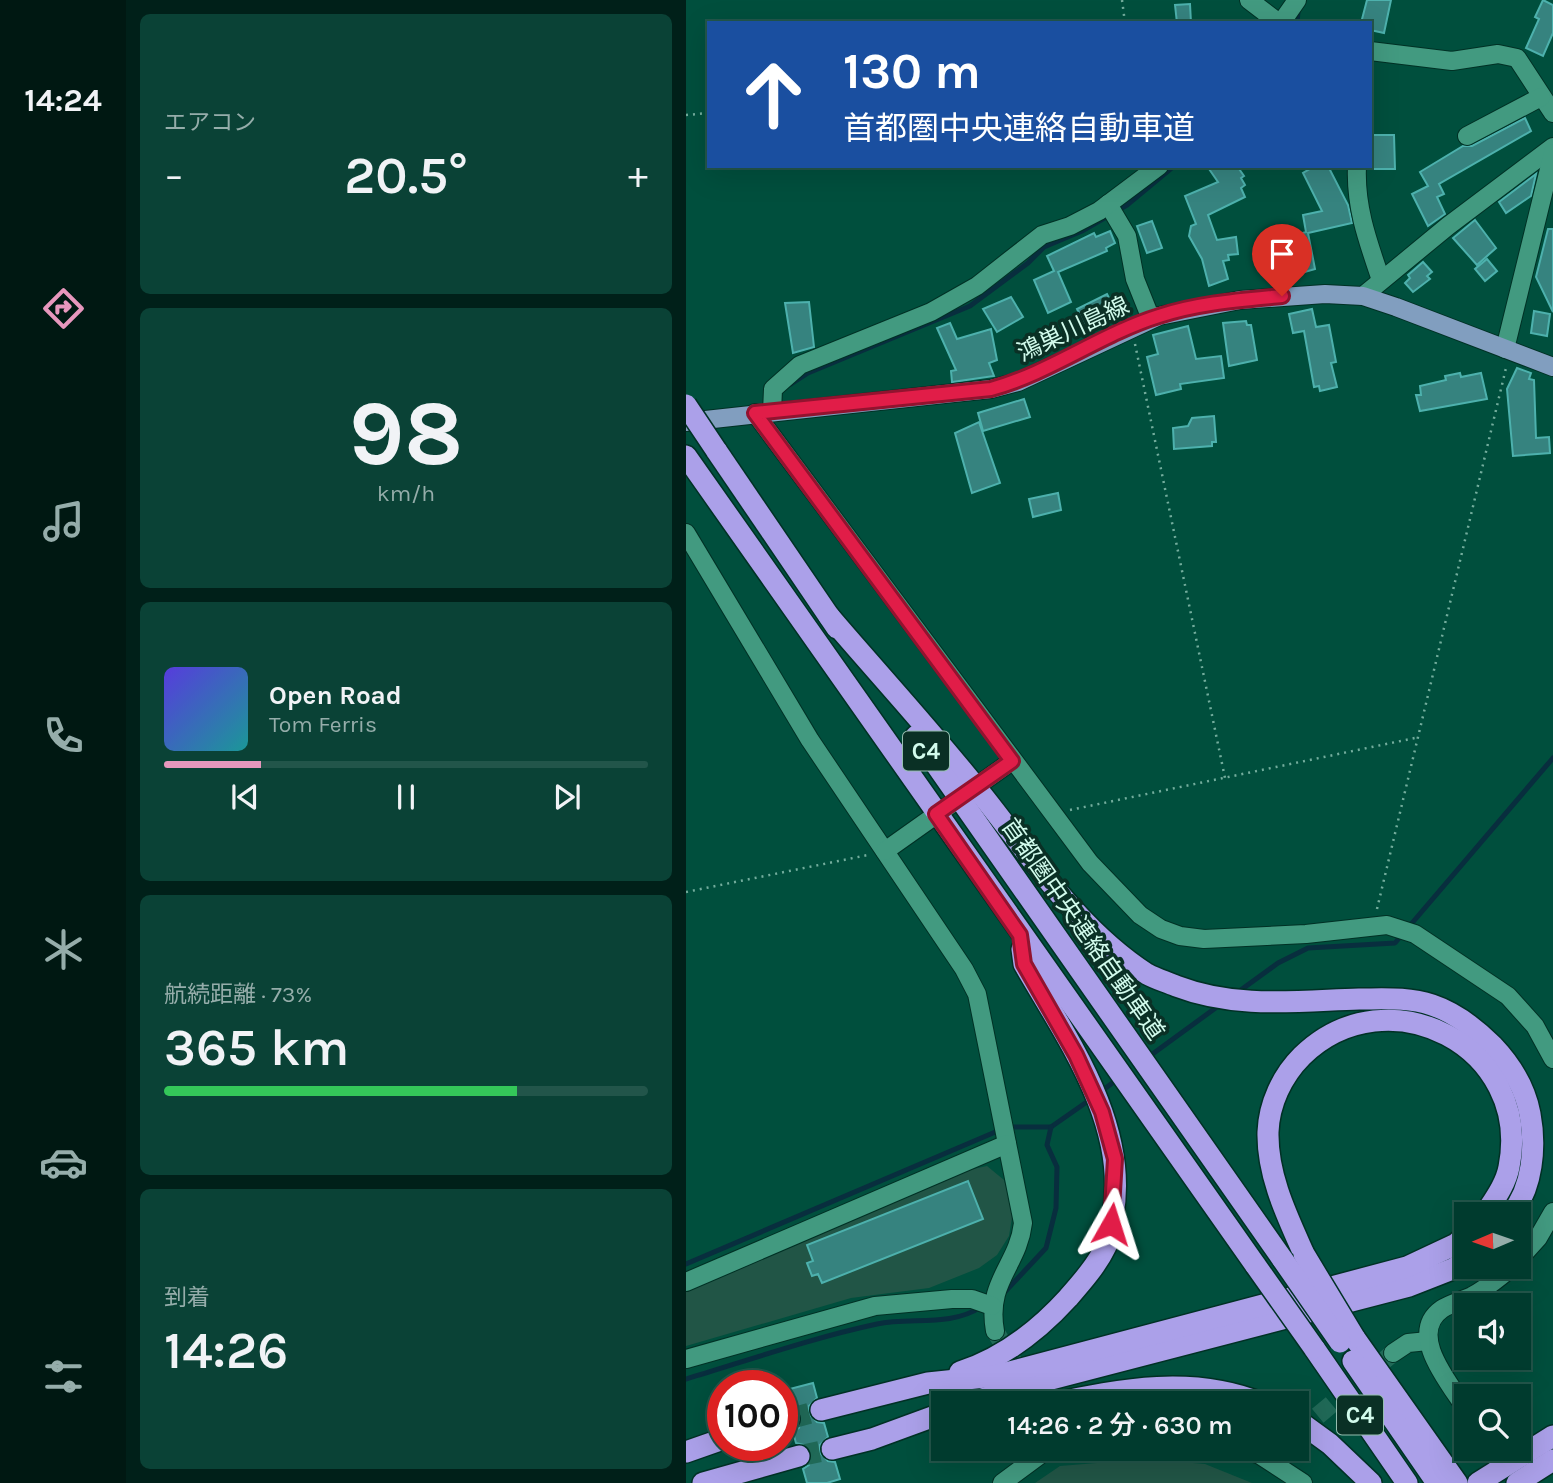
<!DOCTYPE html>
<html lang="ja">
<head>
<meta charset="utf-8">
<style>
	body { margin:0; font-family:Karla,"Noto Sans JP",sans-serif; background:#0a4236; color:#f1f3f6; height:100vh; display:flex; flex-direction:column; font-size:26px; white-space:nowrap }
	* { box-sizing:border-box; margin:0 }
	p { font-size:23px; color:#95adaa }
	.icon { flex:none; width:38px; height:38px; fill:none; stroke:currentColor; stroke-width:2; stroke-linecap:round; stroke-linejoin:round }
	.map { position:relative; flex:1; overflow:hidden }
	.details { display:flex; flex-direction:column; gap:14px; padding:14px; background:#002019; width:560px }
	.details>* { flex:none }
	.guide { position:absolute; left:21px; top:21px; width:665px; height:147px; border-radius:0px; box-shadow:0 7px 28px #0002,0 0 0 2px #22554a; background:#1a4fa0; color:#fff; overflow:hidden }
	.needle { width:46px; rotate:268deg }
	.fabs { position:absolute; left:768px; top:1202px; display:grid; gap:14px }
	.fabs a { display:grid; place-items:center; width:77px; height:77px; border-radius:0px; background:#003b2e; box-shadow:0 7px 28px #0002,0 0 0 2px #22554a; font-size:35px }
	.speed { position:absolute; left:21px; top:1370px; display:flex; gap:14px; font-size:35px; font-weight:700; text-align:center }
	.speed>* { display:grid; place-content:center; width:91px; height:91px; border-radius:50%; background:#003b2e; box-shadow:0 7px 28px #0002,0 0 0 2px #22554a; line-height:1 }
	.speed .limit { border:10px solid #d22; background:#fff; color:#111 }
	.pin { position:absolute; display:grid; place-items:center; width:60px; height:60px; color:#fff; margin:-72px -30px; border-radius:50% 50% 50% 0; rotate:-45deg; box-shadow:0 0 7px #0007 }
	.pin .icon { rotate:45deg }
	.me { position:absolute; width:77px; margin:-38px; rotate:6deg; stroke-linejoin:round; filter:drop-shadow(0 0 5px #0008) }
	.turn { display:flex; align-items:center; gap:24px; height:147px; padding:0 21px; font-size:32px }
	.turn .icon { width:91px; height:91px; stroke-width:2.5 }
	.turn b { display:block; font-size:49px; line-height:60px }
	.big { font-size:52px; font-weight:600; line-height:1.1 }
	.details .tile { flex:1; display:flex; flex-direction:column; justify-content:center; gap:10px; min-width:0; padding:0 24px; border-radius:10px; background:#0a4236 }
	.details .dial { align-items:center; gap:0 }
	.dial b { font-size:91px; line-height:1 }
	.song { display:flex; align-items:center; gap:21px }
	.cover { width:84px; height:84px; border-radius:10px; background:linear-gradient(135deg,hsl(250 70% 55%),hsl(180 70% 35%)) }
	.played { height:7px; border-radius:4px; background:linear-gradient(90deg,#e797bd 20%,#22554a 20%) }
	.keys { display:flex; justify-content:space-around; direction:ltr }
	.heat { display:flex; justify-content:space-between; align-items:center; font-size:38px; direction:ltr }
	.charge { height:10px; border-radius:5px; background:linear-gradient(90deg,#34c759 73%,#22554a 0) }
	.trip { position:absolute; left:245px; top:1391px; width:378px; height:70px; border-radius:0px; background:#003b2e; box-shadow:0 7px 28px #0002,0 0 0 2px #22554a; font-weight:600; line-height:70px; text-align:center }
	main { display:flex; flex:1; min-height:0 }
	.tabs { display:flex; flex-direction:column; width:126px; justify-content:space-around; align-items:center; background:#001812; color:#95adaa }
	.tabs .icon { width:49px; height:49px }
	.tabs .on { color:#e797bd }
	.tabs b { font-size:32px; color:#f1f3f6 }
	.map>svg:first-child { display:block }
	.built { fill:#215546 }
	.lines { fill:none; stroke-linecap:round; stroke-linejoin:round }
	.stream { stroke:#082e3e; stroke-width:5 }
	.building { fill:#36837f; stroke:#4db1ad; stroke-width:2 }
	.minor-tunnel { stroke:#206957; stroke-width:18; stroke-dasharray:18 9; stroke-linecap:butt }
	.highway-tunnel { stroke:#206957; stroke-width:21; stroke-dasharray:21 10; stroke-linecap:butt }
	.minor-casing { stroke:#003125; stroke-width:20 }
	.major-casing { stroke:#003125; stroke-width:20 }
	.highway-casing { stroke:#003125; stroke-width:24 }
	.path { stroke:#73ad9d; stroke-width:2.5; stroke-dasharray:2 5; stroke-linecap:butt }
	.minor { stroke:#429a80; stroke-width:18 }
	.major { stroke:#819ebf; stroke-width:18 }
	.highway { stroke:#aba0e9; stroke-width:21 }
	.highway-bridge-casing { stroke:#003125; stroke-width:24; stroke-linecap:butt }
	.highway-bridge { stroke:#aba0e9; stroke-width:21 }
	.route-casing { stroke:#92132f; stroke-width:18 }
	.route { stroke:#e11d48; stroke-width:12 }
	.labels { text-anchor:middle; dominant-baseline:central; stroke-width:7; stroke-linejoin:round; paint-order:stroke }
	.shield { fill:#0a3025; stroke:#96beb0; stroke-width:2 }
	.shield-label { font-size:23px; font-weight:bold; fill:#d2fbec }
	.street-label { font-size:24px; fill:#d2fbec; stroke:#0a3025 }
</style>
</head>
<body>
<main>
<nav class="tabs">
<b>14:24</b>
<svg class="icon on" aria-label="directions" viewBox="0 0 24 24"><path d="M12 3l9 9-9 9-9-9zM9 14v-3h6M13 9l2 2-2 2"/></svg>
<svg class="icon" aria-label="music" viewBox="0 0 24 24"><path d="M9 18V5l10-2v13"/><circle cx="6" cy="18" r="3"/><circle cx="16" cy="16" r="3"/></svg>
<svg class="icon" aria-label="phone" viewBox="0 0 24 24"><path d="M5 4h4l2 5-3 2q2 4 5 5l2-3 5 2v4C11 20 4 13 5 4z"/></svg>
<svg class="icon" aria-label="climate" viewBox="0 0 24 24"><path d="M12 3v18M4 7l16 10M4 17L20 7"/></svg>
<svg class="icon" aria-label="car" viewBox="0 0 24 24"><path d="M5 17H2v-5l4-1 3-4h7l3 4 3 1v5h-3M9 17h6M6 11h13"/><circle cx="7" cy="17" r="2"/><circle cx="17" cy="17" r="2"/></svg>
<svg class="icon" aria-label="filters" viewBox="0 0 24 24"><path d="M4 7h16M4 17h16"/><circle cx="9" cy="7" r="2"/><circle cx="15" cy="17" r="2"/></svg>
</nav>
<section class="details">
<div class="tile"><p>エアコン</p>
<div class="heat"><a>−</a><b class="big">20.5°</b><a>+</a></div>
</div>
<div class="tile dial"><b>98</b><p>km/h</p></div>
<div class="tile">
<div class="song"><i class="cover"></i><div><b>Open Road</b><p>Tom Ferris</p></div></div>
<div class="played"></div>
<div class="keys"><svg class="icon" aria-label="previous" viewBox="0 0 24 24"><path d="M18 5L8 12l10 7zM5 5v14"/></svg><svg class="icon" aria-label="pause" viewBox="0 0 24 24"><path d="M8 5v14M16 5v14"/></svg><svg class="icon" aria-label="next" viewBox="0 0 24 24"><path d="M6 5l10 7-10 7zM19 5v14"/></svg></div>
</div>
<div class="tile"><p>航続距離 · 73%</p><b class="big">365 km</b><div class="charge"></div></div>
<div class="tile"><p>到着</p><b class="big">14:26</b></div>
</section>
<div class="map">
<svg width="867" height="1483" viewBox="0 0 867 1483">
	<rect width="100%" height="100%" fill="#004f3d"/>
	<g class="built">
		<polygon points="301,1166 318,1180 327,1211 323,1236 311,1255 293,1268 243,1288 165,1298 0,1346 0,1289 278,1171"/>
		<polygon points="459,1459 519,1464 566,1483 349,1483 374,1466"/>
	</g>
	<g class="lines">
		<g class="stream">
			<polyline points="611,23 612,11"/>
			<polyline points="105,384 122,373 284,306 342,263 358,247 396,231 441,205 488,166"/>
			<polyline points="552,992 592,963 622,948 709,943 867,758"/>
			<polyline points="461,1058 535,1004"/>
			<polyline points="413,1093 433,1078"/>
			<polyline points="323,1127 365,1127 405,1099"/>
			<polyline points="0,1264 314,1130"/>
			<polyline points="316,1295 360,1248 370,1208 371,1167 361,1145 365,1127"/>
			<path d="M0 1379C63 1360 126 1338 191 1324 226 1317 264 1327 295 1307"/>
		</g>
	</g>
	<g class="building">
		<polygon points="681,0 705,0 698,33 684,30 684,23 675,23"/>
		<polygon points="857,0 867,5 867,33 857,56 840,48 853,19 849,17"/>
		<polygon points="504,4 505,23 491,23 489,5"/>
		<polygon points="839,118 845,131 753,184 758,194 751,197 759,214 742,226 726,194 742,186 734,172 777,146 786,146"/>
		<polygon points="684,135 708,135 709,169 685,169"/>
		<polygon points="521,166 551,166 558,176 555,178 559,185 555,188 559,197 522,215 531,240 550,237 552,254 542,255 543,260 537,261 542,279 523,286 516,259 503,236 505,226 510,224 499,196 532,182"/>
		<polygon points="629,166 642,166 662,205 666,223 622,233 629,269 608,275 596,239 620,232 617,215 636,211 617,173"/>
		<polygon points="850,174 845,196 820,213 813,202"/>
		<polygon points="789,220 810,248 791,265 767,238"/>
		<polygon points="466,221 476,248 461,253 451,226"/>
		<polygon points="862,229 867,229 867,312 850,277"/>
		<polygon points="424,231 429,243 420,248 421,251 372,272 385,302 362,313 348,280 368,271 361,256 408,233 410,237"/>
		<polygon points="801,259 811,271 799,281 789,269"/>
		<polygon points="737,262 746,272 741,276 744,279 727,292 719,283 724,278 722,275"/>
		<polygon points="421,294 430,312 400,328 391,309"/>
		<polygon points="325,297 337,317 311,332 297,309"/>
		<polygon points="123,302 128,347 107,353 99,303"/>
		<polygon points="626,309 630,327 643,325 650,362 645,363 651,387 634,391 633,386 628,387 618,331 607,333 603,314"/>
		<polygon points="848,311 864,314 861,336 845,333"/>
		<polygon points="560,321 561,325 565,325 571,360 543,366 537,323"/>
		<polygon points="264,323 271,339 305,329 311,360 303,363 308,376 266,382 265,371 270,370 251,328"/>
		<polygon points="502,326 510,359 535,356 538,378 494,384 495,389 470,395 461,357 472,354 467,335"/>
		<polygon points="831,368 845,373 843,379 848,380 850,438 863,437 864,453 827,456 821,389"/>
		<polygon points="774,373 775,377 795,373 801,399 734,411 730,395 735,395 734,386 760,380 759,376"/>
		<polygon points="338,399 344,417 297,431 292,413"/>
		<polygon points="528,416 530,442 526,442 526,446 488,449 487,428 502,426 506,418"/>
		<polygon points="293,422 314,483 286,493 269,433"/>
		<polygon points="372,493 375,510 347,517 343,499"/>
		<polygon points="282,1181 297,1219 136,1283 132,1274 126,1276 121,1263 127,1261 121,1245"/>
		<polygon points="127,1383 131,1398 123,1406 123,1414 131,1422 138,1423 142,1437 134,1445 134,1453 142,1461 149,1462 154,1479 141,1483 121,1483 117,1469 123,1465 126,1453 122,1446 110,1443 107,1432 113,1428 116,1416 112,1409 99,1406 96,1395 96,1391"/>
	</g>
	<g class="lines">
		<g class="minor-tunnel">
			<polyline points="309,1331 353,1404"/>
			<polyline points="611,1433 707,1353"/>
			<polyline points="593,1454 596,1449"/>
		</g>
		<g class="highway-tunnel">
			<polyline points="103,1419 135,1410"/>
			<polyline points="113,1456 146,1449"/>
		</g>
		<g class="minor-casing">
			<g id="minor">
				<polyline points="563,0 593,23"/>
				<polyline points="595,23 611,0"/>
				<polyline points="684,51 766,61 812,54 831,58 867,113"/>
				<polyline points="781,136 855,97"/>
				<path d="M671 166C669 207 682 242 695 280"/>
				<polyline points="422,204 441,236 449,279 465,319"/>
				<polyline points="677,296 762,226 867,147"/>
				<polyline points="819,349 867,153"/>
				<polyline points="86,412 87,389 114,365 245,312 291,286 356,235 384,226 413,211 473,166"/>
				<polyline points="69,413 404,863 454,915 475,929 494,936 518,939 620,934 701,925 729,934 822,996 849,1026 867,1059"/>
				<path d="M0 533 124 740 278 969 291 994 337 1223C332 1266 300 1281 309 1331"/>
				<polyline points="199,851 326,761"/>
				<polyline points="833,1259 852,1238 867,1212"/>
				<polyline points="0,1282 321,1144"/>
				<polyline points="707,1353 722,1343 742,1341"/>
				<polyline points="0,1359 189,1306 266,1299 286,1299 306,1306"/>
				<path d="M780 1409C765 1385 720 1334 756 1309 765 1303 776 1301 786 1296 801 1288 813 1278 826 1267"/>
				<polyline points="555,1449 574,1455 617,1483"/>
				<polyline points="805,1449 817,1468"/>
				<polyline points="316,1483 362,1449"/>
			</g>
		</g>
		<g class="major-casing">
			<polyline id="major" points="0,422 305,389 332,382 473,316 554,300 639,294 677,296 710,307 867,367"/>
		</g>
		<g class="highway-casing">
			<g id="highway">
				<polyline points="30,450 151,628"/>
				<polyline points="0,456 570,1266"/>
				<path d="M143 616C195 677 251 737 300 800 349 862 393 930 461 974 470 979 481 982 490 986 550 1009 610 1001 673 999 697 999 722 997 746 1005 770 1013 789 1028 807 1046 825 1065 839 1087 844 1114 850 1146 847 1188 825 1214"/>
				<polyline points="230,736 597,1260"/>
				<path d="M618 1254C601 1216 581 1175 582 1132 583 1104 596 1076 616 1056 702 972 847 1047 823 1167 820 1184 808 1200 799 1214"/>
				<polyline points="668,1337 771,1483"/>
				<polyline points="628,1348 721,1483"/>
				<polyline points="667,1361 751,1483"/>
				<path d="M274 1372C317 1358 352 1331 382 1298 396 1282 411 1265 420 1246 425 1237 425 1225 427 1215 443 1124 381 1039 338 964L336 949"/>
				<polyline points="283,1404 315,1392 723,1286 769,1268 780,1259"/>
				<path d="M365 1404C435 1389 508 1375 577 1404"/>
				<polyline points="135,1410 242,1383 309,1376 721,1267 770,1244 780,1235"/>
				<polyline points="611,1420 644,1444 685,1483"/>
				<polyline points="96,1421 103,1419"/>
				<polyline points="146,1449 186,1439 257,1413"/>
				<polyline points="0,1452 37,1439"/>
				<polyline points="17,1483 113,1456"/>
				<polyline points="792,1483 867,1436"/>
				<polyline points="831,1483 867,1460"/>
			</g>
		</g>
		<g class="path">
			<polyline points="436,0 439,23"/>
			<polyline points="0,115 23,113"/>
			<polyline points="449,344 539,778"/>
			<polyline points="384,810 729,738"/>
			<polyline points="0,892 182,855"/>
			<polyline points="691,909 820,368"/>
		</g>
		<use href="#minor" class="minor"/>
		<use href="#major" class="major"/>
		<use href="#highway" class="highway"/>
		<g class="highway-bridge-casing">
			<g id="highway-bridge">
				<polyline points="0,405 30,450"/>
				<polyline points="618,1254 668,1337"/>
				<polyline points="597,1260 654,1342"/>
				<polyline points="570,1266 628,1348"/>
			</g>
		</g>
		<use href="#highway-bridge" class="highway-bridge"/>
	</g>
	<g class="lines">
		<g class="route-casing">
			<path id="route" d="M425 1224 429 1159 416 1112 390 1055 338 964 334 935 250 814 326 761 69 413 305 389C364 373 415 334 473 316 512 303 555 300 596 296"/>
		</g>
		<use href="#route" class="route"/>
	</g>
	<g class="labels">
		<g class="shield">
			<rect x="217" y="731.5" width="46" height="39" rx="5"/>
			<rect x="651" y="1395.5" width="46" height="39" rx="5"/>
		</g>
		<g class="shield-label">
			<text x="240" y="751">C4</text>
			<text x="674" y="1415">C4</text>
		</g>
		<g class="street-label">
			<text transform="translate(387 329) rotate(-25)">鴻巣川島線</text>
			<text transform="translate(397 929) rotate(55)">首都圏中央連絡自動車道</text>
		</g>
	</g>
</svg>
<div class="fabs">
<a><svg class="needle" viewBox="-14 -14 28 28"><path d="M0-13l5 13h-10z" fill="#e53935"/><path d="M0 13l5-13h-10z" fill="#95adaa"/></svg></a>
<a><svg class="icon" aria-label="sound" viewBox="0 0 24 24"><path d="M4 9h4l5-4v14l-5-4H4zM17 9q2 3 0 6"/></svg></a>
<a><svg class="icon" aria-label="search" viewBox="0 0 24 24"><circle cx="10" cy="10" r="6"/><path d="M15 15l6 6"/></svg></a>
</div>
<div class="speed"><div class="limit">100</div></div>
<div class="pin" style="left:596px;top:296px;background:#d93025"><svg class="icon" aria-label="arrive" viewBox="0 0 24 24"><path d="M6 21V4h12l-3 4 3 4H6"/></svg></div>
<svg class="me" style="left:425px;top:1224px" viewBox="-20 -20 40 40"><path d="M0-17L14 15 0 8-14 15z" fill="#e11d48" stroke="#fff" stroke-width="4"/></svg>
<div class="trip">14:26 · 2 分 · 630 m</div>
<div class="guide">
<div class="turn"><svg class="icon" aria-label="ahead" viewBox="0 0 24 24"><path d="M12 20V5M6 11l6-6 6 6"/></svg><div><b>130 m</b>首都圏中央連絡自動車道</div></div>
</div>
</div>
</main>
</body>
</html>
